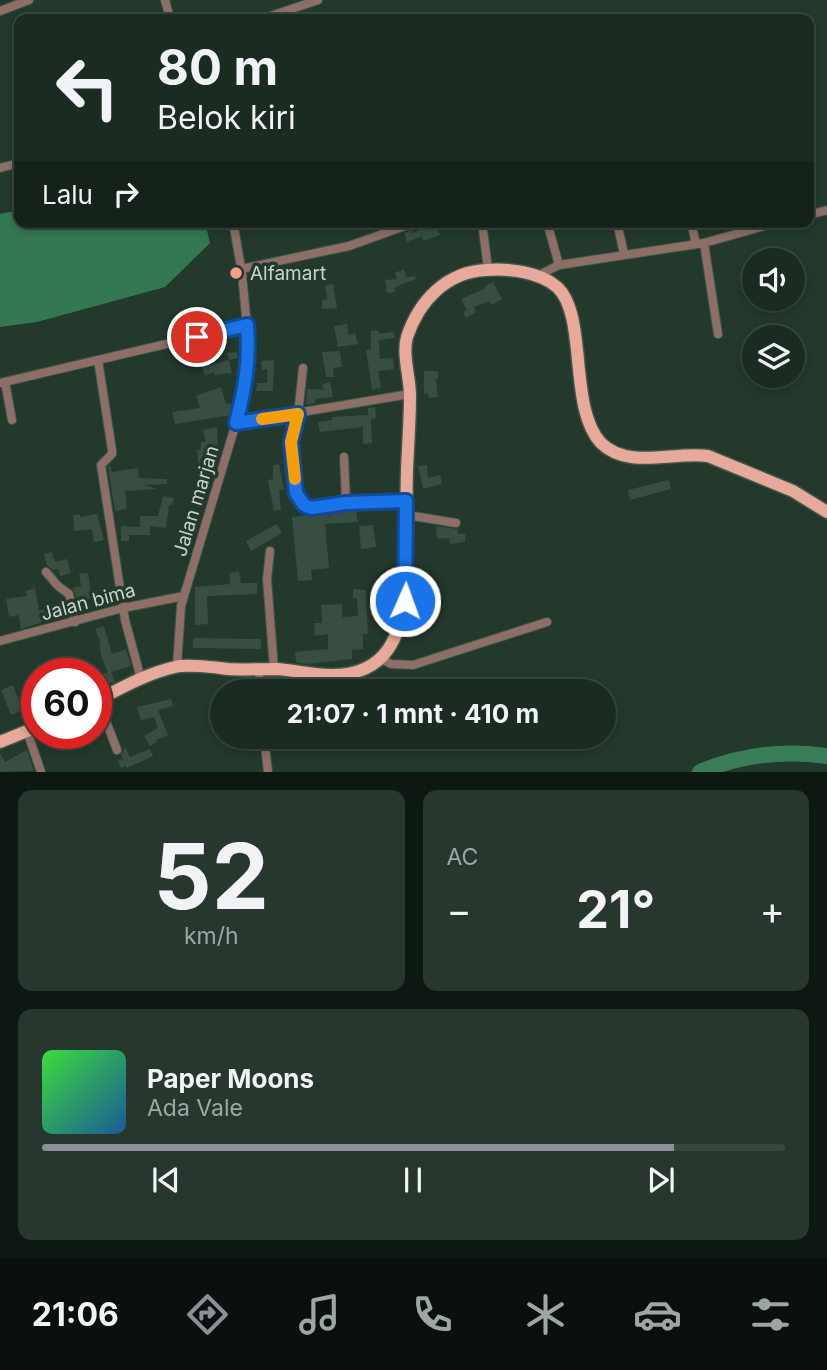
<!DOCTYPE html>
<html lang="id">
<head>
<meta charset="utf-8">
<style>
	body { margin:0; font-family:Inter,sans-serif; background:#27372e; color:#f1f3f6; height:100vh; display:flex; flex-direction:column; font-size:26px; white-space:nowrap }
	* { box-sizing:border-box; margin:0 }
	p { font-size:23px; color:#9fa7a5 }
	.icon { flex:none; width:38px; height:38px; fill:none; stroke:currentColor; stroke-width:2; stroke-linecap:round; stroke-linejoin:round }
	.map { position:relative; height:772px; overflow:hidden }
	.panel { display:flex; flex-direction:column; gap:18px; padding:18px; background:#0e1812; flex:1 }
	.panel>* { flex:none }
	.top-card { position:absolute; left:14px; top:14px; width:800px; height:214px; border-radius:14px; box-shadow:0 4px 10px #0003,0 0 0 2px #38473f; background:#1a2b21; color:#f1f3f6; overflow:hidden }
	.fabs { position:absolute; left:742px; top:248px; display:grid; gap:14px }
	.fabs a { display:grid; place-items:center; width:63px; height:63px; border-radius:50%; background:#1a2b21; box-shadow:0 4px 10px #0003,0 0 0 2px #38473f; font-size:35px }
	.speed { position:absolute; left:21px; top:658px; display:flex; gap:14px; font-size:35px; font-weight:700; text-align:center }
	.speed>* { display:grid; place-content:center; width:91px; height:91px; border-radius:50%; background:#1a2b21; box-shadow:0 4px 10px #0003,0 0 0 2px #38473f; line-height:1 }
	.speed .limit { border:10px solid #d22; background:#fff; color:#111 }
	.pin { position:absolute; display:grid; place-items:center; width:60px; height:60px; color:#fff; margin:-30px; border:4px solid #fff; border-radius:50%; box-shadow:0 2px 7px #0007 }
	.me { position:absolute; width:77px; margin:-38px; rotate:2deg; stroke-linejoin:round; filter:drop-shadow(0 0 5px #0008) }
	.turn { display:flex; align-items:center; gap:24px; height:147px; padding:0 28px; font-size:32px }
	.turn .icon { width:91px; height:91px; stroke-width:2.5 }
	.turn b { display:block; font-size:49px; line-height:60px }
	.then { display:flex; align-items:center; height:66px; padding:0 28px; background:#0003; gap:14px; font-size:26px }
	.big { font-size:52px; font-weight:700; line-height:1.1 }
	.panel .widget { flex:1; display:flex; flex-direction:column; justify-content:center; gap:10px; min-width:0; padding:0 24px; border-radius:14px; background:#27372e }
	.panel .dial { align-items:center; gap:0 }
	.dial b { font-size:91px; line-height:1 }
	.song { display:flex; align-items:center; gap:21px }
	.cover { width:84px; height:84px; border-radius:10px; background:linear-gradient(135deg,hsl(120 70% 55%),hsl(210 70% 35%)) }
	.played { height:7px; border-radius:4px; background:linear-gradient(90deg,#8c9099 85%,#38473f 85%) }
	.keys { display:flex; justify-content:space-around; direction:ltr }
	.heat { display:flex; justify-content:space-between; align-items:center; font-size:38px; direction:ltr }
	.panel .tiles { flex:1; display:grid; gap:18px; grid-template-columns:1fr 1fr }
	.widget:last-child { grid-column:span 2 }
	.trip { position:absolute; left:210px; top:679px; width:406px; height:70px; border-radius:35px; background:#1a2b21; box-shadow:0 4px 10px #0003,0 0 0 2px #38473f; font-weight:700; line-height:70px; text-align:center }
	.tab-bar { display:flex; height:112px; justify-content:space-around; align-items:center; background:#0a110d; color:#9fa7a5 }
	.tab-bar .icon { width:49px; height:49px }
	.tab-bar .active { color:#8c9099 }
	.tab-bar b { font-size:32px; color:#f1f3f6 }
	.map>svg:first-child { display:block }
	.forest { fill:#347853 }
	.lines { fill:none; stroke-linecap:round; stroke-linejoin:round }
	.river { stroke:#397d58; stroke-width:16 }
	.building { fill:#374e40 }
	.minor-casing { stroke:#415549; stroke-width:10 }
	.primary-casing { stroke:#415549; stroke-width:15 }
	.minor { stroke:#8d6f67; stroke-width:8 }
	.primary { stroke:#e7a999; stroke-width:12 }
	.route-casing { stroke:#114b97; stroke-width:18 }
	.route { stroke:#1a73e8; stroke-width:12 }
	.slow { stroke:#f59e0b; stroke-width:12 }
	.poi-dot { fill:#f49e88; stroke:#23392c; stroke-width:2.5 }
	.labels { text-anchor:middle; dominant-baseline:central; stroke-width:7; stroke-linejoin:round; paint-order:stroke }
	.poi-label { font-size:19px; fill:#c8d5cd; stroke:#23392c; text-anchor:start }
	.street-label { font-size:19px; fill:#c8d5cd; stroke:#23392c }
</style>
</head>
<body>
<div class="map">
<svg width="827" height="772" viewBox="0 0 827 772">
	<rect width="100%" height="100%" fill="#23392c"/>
	<polygon class="forest" points="19,210 19,222 205,222 210,243 165,287 37,322 0,327 0,214"/>
	<g class="lines">
		<path class="river" d="M700 772C740 755 784 750 827 756"/>
	</g>
	<g class="building">
		<polygon points="435,222 440,235 423,241 422,236 407,242 404,233 412,230 413,233"/>
		<polygon points="404,269 406,277 415,276 416,279 395,287 395,292 387,293 385,280 397,279 395,273"/>
		<polygon points="493,282 502,299 491,305 489,301 474,307 476,312 466,318 463,312 467,310 461,299 486,288 485,286"/>
		<polygon points="333,284 337,308 322,309 322,300 327,299 325,285"/>
		<polygon points="347,324 349,335 355,333 358,344 338,347 334,326"/>
		<polygon points="371,331 379,331 379,334 394,332 395,338 379,340 380,359 393,358 394,369 378,371 381,388 372,389 366,350 371,349"/>
		<polygon points="340,351 342,367 333,368 334,377 326,377 322,352"/>
		<polygon points="237,352 238,358 229,360 232,373 215,375 214,372 205,375 202,367 229,360 227,353"/>
		<polygon points="274,360 273,391 256,391 257,383 267,383 267,369 262,370 261,361"/>
		<polygon points="424,371 438,371 438,379 436,379 438,397 429,398 428,393 424,394"/>
		<polygon points="330,382 333,397 315,399 315,403 306,405 307,389 324,390 322,384"/>
		<polygon points="221,387 226,404 230,403 232,411 231,415 175,424 172,412 200,408 196,396"/>
		<polygon points="375,407 376,418 371,419 372,443 363,444 363,427 320,432 318,422 332,420 332,417 368,415 368,408"/>
		<polygon points="217,427 218,456 210,457 212,466 199,468 197,450 201,449 201,442 206,442 203,430"/>
		<polygon points="279,464 284,490 279,490 281,510 274,511 268,480 273,479 273,465"/>
		<polygon points="110,465 112,472 138,468 139,478 167,479 167,484 144,485 157,489 125,491 127,509 115,511 108,467"/>
		<polygon points="427,465 428,478 440,475 442,484 423,489 418,466"/>
		<polygon points="669,480 671,489 630,500 628,490"/>
		<polygon points="163,496 174,498 172,505 169,505 166,528 150,526 150,535 129,535 129,541 121,541 121,526 140,527 140,516 158,516"/>
		<polygon points="356,509 358,522 325,524 329,568 311,570 312,580 298,581 292,517 328,512 331,518 330,512"/>
		<polygon points="80,514 80,517 97,514 104,540 94,542 92,529 74,531 73,515"/>
		<polygon points="277,524 282,533 251,551 246,541"/>
		<polygon points="373,525 376,547 361,549 359,526"/>
		<polygon points="436,526 458,529 458,534 465,534 465,542 450,544 449,538 437,539"/>
		<polygon points="52,552 55,562 67,559 71,573 60,576 58,569 53,570 47,566 44,554"/>
		<polygon points="239,571 241,583 257,583 257,594 207,596 208,624 195,625 195,587 230,584 229,573"/>
		<polygon points="88,573 92,599 81,601 82,611 79,611 75,593 72,588 81,586 79,574"/>
		<polygon points="35,588 39,611 51,607 54,618 21,629 19,615 9,617 6,599 27,596 25,591"/>
		<polygon points="353,589 366,590 368,634 363,634 363,649 352,650 352,659 306,664 296,662 295,652 328,649 328,634 315,636 314,623 322,623 321,605 342,604 342,617 358,616 357,598 353,598"/>
		<polygon points="104,626 112,654 126,649 131,666 111,672 115,682 106,684 102,674 108,672 102,659 99,643 101,643 95,629"/>
		<polygon points="193,638 261,639 261,649 193,648"/>
		<polygon points="13,685 20,703 37,695 37,705 11,715 1,690"/>
		<polygon points="171,699 173,706 158,710 168,735 156,740 157,742 150,746 144,736 158,728 154,717 141,720 137,707"/>
		<polygon points="125,747 130,757 150,749 153,756 127,768 126,766 121,768 118,761 123,759 121,755"/>
		<polygon points="27,750 34,771 0,772 0,753 5,762"/>
	</g>
	<g class="lines">
		<g class="minor-casing">
			<g id="minor">
				<polyline points="165,0 170,19"/>
				<polyline points="0,11 29,0"/>
				<polyline points="262,19 318,0"/>
				<polyline points="0,168 19,163"/>
				<polyline points="808,215 827,210"/>
				<polyline points="482,222 488,269"/>
				<polyline points="547,222 559,265"/>
				<polyline points="617,222 624,254"/>
				<polyline points="691,222 696,244"/>
				<polyline points="704,243 718,334"/>
				<polyline points="241,269 349,246 416,222"/>
				<polyline points="537,276 559,265 704,243 778,222"/>
				<polyline points="98,360 112,450 112,454 101,465 125,620 141,679"/>
				<polyline points="303,368 298,414 291,442 296,493 300,502 311,508 346,503 406,501"/>
				<polyline points="5,382 12,420"/>
				<polyline points="0,383 247,325"/>
				<polyline points="236,423 410,394"/>
				<polyline points="344,457 346,503"/>
				<polyline points="407,515 456,523"/>
				<polyline points="270,551 267,579 274,669"/>
				<polyline points="46,572 58,586 69,594 75,622"/>
				<polyline points="0,641 123,608 184,596"/>
				<polyline points="381,659 391,664 413,665 547,622"/>
				<polyline points="177,666 181,606 236,423 247,377 249,349 242,273 233,222"/>
				<polyline points="259,671 260,691"/>
				<polyline points="98,700 117,750"/>
				<polyline points="27,731 41,772"/>
				<polyline points="264,737 268,772"/>
			</g>
		</g>
		<g class="primary-casing">
			<g id="primary">
				<path d="M96 701C121 688 148 673 175 667 186 664 215 667 228 669 244 670 260 669 276 669 294 670 312 675 330 675 387 676 402 636 406 586 406 547 406 508 407 470 408 445 410 420 410 395 410 378 402 354 407 337 419 301 446 272 486 270 508 268 540 272 557 287 588 315 568 408 601 443 628 470 675 451 708 456L793 491 827 512"/>
				<polyline points="0,742 37,727"/>
			</g>
		</g>
		<use href="#minor" class="minor"/>
		<use href="#primary" class="primary"/>
	</g>
	<g class="lines">
		<g class="route-casing">
			<path id="route" d="M197 337 247 325C250 361 245 388 236 423L298 414 291 442 296 493 304 505 311 508 346 503 406 501 405 601"/>
		</g>
		<use href="#route" class="route"/>
		<polyline class="slow" points="262,419 298,414 291,442 295,479"/>
	</g>
	<circle class="poi-dot" cx="236" cy="273" r="7"/>
	<g class="labels">
		<g class="poi-label">
			<text x="250" y="273">Alfamart</text>
		</g>
		<g class="street-label">
			<text transform="translate(196 501) rotate(-73)">Jalan marjan</text>
			<text transform="translate(88 602) rotate(-15)">Jalan bima</text>
		</g>
	</g>
</svg>
<div class="fabs">
<a><svg class="icon" aria-label="sound" viewBox="0 0 24 24"><path d="M4 9h4l5-4v14l-5-4H4zM17 9q2 3 0 6"/></svg></a>
<a><svg class="icon" aria-label="layers" viewBox="0 0 24 24"><path d="M12 4l9 5-9 5-9-5zM3 14l9 5 9-5"/></svg></a>
</div>
<div class="speed"><div class="limit">60</div></div>
<div class="pin" style="left:197px;top:337px;background:#d93025"><svg class="icon" aria-label="arrive" viewBox="0 0 24 24"><path d="M6 21V4h12l-3 4 3 4H6"/></svg></div>
<svg class="me" style="left:405px;top:601px" viewBox="-20 -20 40 40"><circle r="17" fill="#1a73e8" stroke="#fff" stroke-width="3"/><path d="M0-11L8 9 0 5-8 9z" fill="#fff"/></svg>
<div class="trip">21:07 · 1 mnt · 410 m</div>
<div class="top-card">
<div class="turn"><svg class="icon" aria-label="left" viewBox="0 0 24 24"><path d="M17 20v-9H6M10 6l-5 5 5 5"/></svg><div><b>80 m</b>Belok kiri</div></div>
<div class="then">Lalu<svg class="icon" aria-label="right" viewBox="0 0 24 24"><path d="M7 20v-9h11M14 6l5 5-5 5"/></svg></div>
</div>
</div>
<section class="panel">
<div class="tiles">
<div class="widget dial"><b>52</b><p>km/h</p></div>
<div class="widget"><p>AC</p>
<div class="heat"><a>−</a><b class="big">21°</b><a>+</a></div>
</div>
<div class="widget">
<div class="song"><i class="cover"></i><div><b>Paper Moons</b><p>Ada Vale</p></div></div>
<div class="played"></div>
<div class="keys"><svg class="icon" aria-label="previous" viewBox="0 0 24 24"><path d="M18 5L8 12l10 7zM5 5v14"/></svg><svg class="icon" aria-label="pause" viewBox="0 0 24 24"><path d="M8 5v14M16 5v14"/></svg><svg class="icon" aria-label="next" viewBox="0 0 24 24"><path d="M6 5l10 7-10 7zM19 5v14"/></svg></div>
</div>
</div>
</section>
<nav class="tab-bar">
<b>21:06</b>
<svg class="icon active" aria-label="directions" viewBox="0 0 24 24"><path d="M12 3l9 9-9 9-9-9zM9 14v-3h6M13 9l2 2-2 2"/></svg>
<svg class="icon" aria-label="music" viewBox="0 0 24 24"><path d="M9 18V5l10-2v13"/><circle cx="6" cy="18" r="3"/><circle cx="16" cy="16" r="3"/></svg>
<svg class="icon" aria-label="phone" viewBox="0 0 24 24"><path d="M5 4h4l2 5-3 2q2 4 5 5l2-3 5 2v4C11 20 4 13 5 4z"/></svg>
<svg class="icon" aria-label="climate" viewBox="0 0 24 24"><path d="M12 3v18M4 7l16 10M4 17L20 7"/></svg>
<svg class="icon" aria-label="car" viewBox="0 0 24 24"><path d="M5 17H2v-5l4-1 3-4h7l3 4 3 1v5h-3M9 17h6M6 11h13"/><circle cx="7" cy="17" r="2"/><circle cx="17" cy="17" r="2"/></svg>
<svg class="icon" aria-label="filters" viewBox="0 0 24 24"><path d="M4 7h16M4 17h16"/><circle cx="9" cy="7" r="2"/><circle cx="15" cy="17" r="2"/></svg>
</nav>
</body>
</html>
